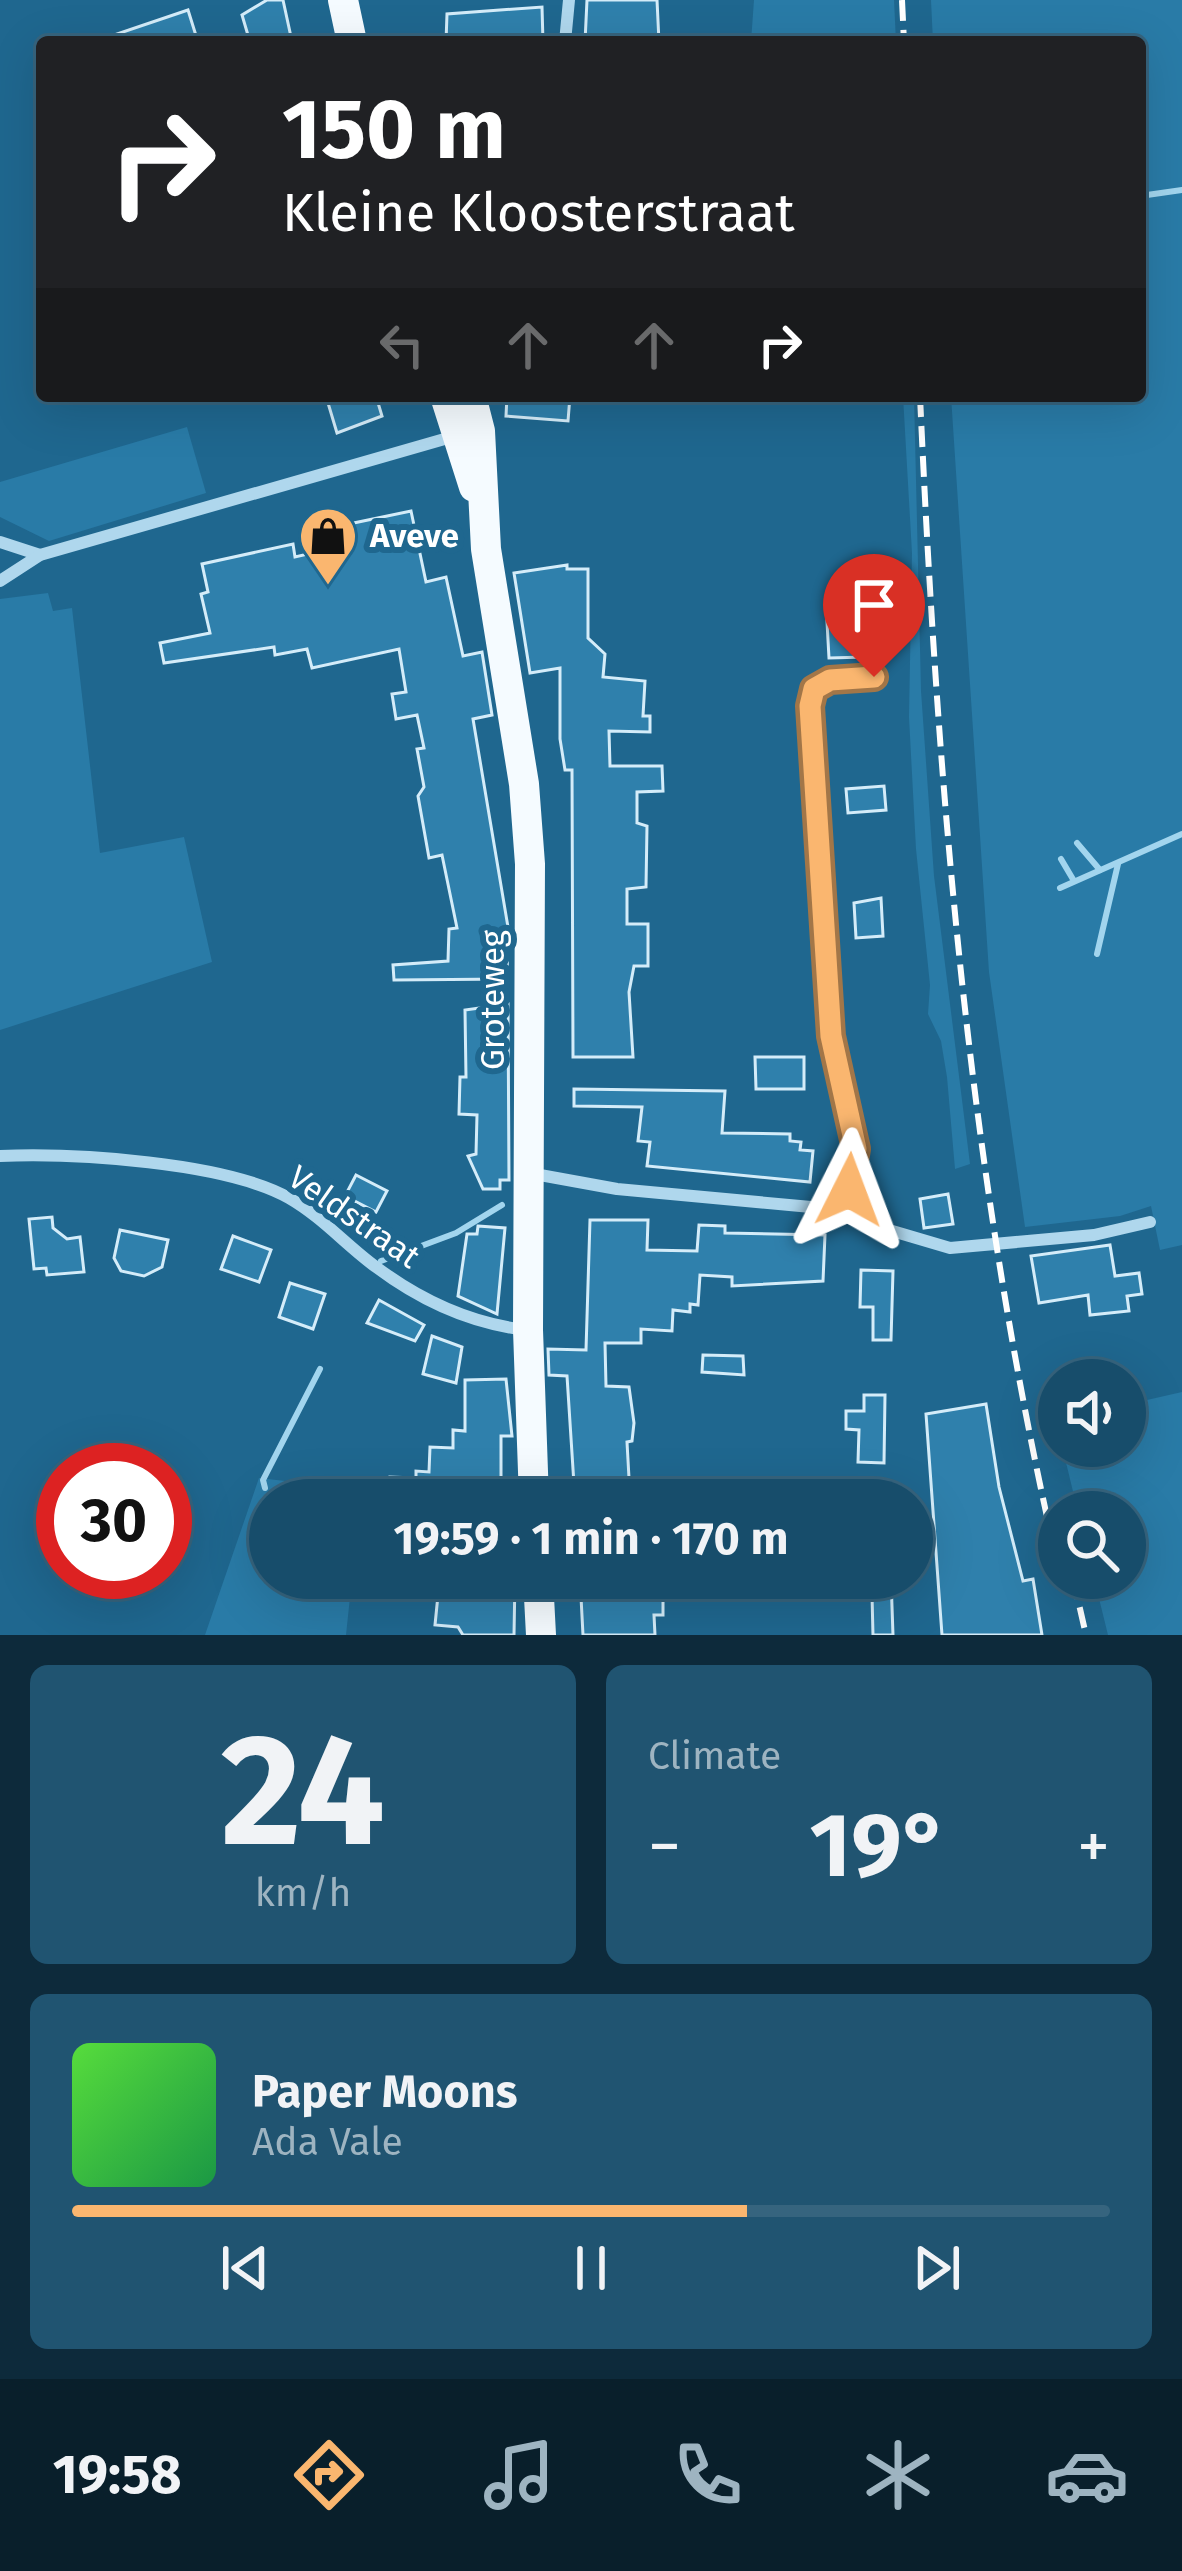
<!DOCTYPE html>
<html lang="en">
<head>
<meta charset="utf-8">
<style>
	body { margin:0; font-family:"Fira Sans",sans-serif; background:#205471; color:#f1f3f6; height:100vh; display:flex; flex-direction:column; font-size:45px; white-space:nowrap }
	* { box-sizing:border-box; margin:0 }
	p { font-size:39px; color:#9eb4c1 }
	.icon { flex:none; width:66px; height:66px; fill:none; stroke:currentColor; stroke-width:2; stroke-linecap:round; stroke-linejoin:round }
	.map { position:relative; height:1635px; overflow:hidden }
	.details { display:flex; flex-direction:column; gap:30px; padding:30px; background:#0d2a3b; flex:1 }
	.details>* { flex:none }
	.top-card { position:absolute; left:36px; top:36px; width:1110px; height:366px; border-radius:12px; box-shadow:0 12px 48px #0002,0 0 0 3px #36647e; background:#202124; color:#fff; overflow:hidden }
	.buttons { position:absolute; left:1038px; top:1359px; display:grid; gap:24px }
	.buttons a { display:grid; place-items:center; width:108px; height:108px; border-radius:50%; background:#174d6b; box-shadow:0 12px 48px #0002,0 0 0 3px #36647e; font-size:60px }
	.speed { position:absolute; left:36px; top:1443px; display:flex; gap:24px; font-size:60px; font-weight:700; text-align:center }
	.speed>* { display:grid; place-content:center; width:156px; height:156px; border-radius:50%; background:#174d6b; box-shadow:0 12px 48px #0002,0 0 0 3px #36647e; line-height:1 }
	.speed .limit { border:18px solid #d22; background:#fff; color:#111 }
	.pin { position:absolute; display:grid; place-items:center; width:102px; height:102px; color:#fff; margin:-123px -51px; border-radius:50% 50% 50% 0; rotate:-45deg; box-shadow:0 0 12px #0007 }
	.pin .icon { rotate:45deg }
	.me { position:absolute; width:132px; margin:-66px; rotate:3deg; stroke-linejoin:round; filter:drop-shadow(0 0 9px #0008) }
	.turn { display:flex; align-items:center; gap:42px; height:252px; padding:0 48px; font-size:54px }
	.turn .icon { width:156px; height:156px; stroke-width:2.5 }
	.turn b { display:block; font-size:84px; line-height:102px }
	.lanes { display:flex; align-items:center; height:114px; padding:0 48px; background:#0003; justify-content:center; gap:60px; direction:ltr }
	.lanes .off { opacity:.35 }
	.big { font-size:90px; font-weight:700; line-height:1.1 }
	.details .widget { flex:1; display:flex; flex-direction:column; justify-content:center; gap:18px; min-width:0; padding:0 42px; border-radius:18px; background:#205471 }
	.details .dial { align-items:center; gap:0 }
	.dial b { font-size:156px; line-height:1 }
	.song { display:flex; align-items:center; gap:36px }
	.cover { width:144px; height:144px; border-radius:18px; background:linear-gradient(135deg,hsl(110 70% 55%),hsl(140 70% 35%)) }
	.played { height:12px; border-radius:6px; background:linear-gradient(90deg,#fab66f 65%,#36647e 65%) }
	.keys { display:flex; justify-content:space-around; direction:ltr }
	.heat { display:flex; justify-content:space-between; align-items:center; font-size:66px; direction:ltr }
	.details .tiles { flex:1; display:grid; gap:30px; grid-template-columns:1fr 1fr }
	.widget:last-child { grid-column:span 2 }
	.trip { position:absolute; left:249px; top:1479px; width:684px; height:120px; border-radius:60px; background:#174d6b; box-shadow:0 12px 48px #0002,0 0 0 3px #36647e; font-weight:700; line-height:120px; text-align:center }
	.dock { display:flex; height:192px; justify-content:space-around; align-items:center; background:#091f2b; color:#9eb4c1 }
	.dock .icon { width:84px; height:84px }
	.dock .current { color:#fab66f }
	.dock b { font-size:54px; color:#f1f3f6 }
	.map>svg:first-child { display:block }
	.green { fill:#297ba7 }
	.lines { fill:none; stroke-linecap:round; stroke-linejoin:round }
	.stream { stroke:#a2d5ee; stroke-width:6 }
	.building { fill:#2f80ac; stroke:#d4ecf9; stroke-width:3 }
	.minor { stroke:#afd7ed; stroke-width:12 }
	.primary { stroke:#f5fbff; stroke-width:30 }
	.rail { stroke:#fff; stroke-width:6; stroke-dasharray:21 9; stroke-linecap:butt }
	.route-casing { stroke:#a27648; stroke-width:30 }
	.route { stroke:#fab66f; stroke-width:21 }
	.labels { text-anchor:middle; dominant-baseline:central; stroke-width:12; stroke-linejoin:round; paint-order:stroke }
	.poi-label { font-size:33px; font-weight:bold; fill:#fff; stroke:#1f678f; text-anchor:start }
	.street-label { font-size:33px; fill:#fff; stroke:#1f678f }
</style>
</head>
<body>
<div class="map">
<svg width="1182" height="1635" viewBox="0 0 1182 1635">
	<rect width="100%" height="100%" fill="#1f678f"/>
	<g class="green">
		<polygon points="754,0 894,0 896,42 751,42"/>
		<polygon points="931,0 1182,0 1182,1245 1160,1250 1151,1206 1120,1216 1025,1227 989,972 951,396 1140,396 1140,42 933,42"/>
		<polygon points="903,396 914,396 921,691 934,876 970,1164 955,1169 947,1077 941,1041 928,1014 930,985 916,849 909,717 912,553"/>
		<polygon points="187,427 206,493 49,541 0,517 0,482"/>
		<polygon points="48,593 53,611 72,608 100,853 184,837 212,962 0,1030 0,599"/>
		<polygon points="1182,1392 1182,1635 1108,1635 1094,1578 1125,1578 1125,1512 1078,1512 1062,1446 1125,1446 1125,1405"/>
		<polygon points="259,1478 355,1489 354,1500 270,1500 270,1578 352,1578 346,1635 205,1635"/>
	</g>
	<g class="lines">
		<g class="stream">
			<polyline points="1140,196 1182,190"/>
			<polyline points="1077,843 1100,870"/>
			<polyline points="1061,859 1074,881"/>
			<polyline points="1060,888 1182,834"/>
			<polyline points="1097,954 1118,864"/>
			<polyline points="381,1261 456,1233 502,1205"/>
			<polyline points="265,1488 263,1480 320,1369"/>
		</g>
	</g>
	<g class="building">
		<polygon points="267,0 283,0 291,37 250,42 242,15"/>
		<polygon points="587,0 657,0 659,42 585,42"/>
		<polygon points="542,7 543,42 446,42 447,14"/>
		<polygon points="188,10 198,42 102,42 102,39"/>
		<polygon points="349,396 376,396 382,416 337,433 328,403"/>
		<polygon points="507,396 570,396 568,421 506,416"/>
		<polygon points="411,511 426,582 446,577 463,656 482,652 492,715 473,719 508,927 507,979 394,980 393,965 448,961 449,929 457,928 442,855 429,858 418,796 424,787 417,749 424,748 417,715 396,719 392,694 406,692 399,649 312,668 307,649 275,655 274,647 164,663 160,643 210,633 201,594 208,592 202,564 293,544 295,557 330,549 325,529"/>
		<polygon points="567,565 567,569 588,569 588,638 605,654 603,677 645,681 643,716 650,716 650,732 609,731 610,766 662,766 663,791 637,792 637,823 647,826 646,887 627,889 627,924 648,924 648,966 634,966 629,992 633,1057 573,1057 572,770 565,770 560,739 560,668 530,673 514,573"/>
		<polygon points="898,566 900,601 876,602 875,567"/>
		<polygon points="863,602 865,657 829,658 826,604"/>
		<polygon points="884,786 886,810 848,813 846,789"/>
		<polygon points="881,898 883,936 856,938 854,903"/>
		<polygon points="508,1004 509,1180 500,1180 500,1189 483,1189 468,1156 476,1154 477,1115 459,1114 460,1077 466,1077 465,1010"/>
		<polygon points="755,1057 804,1057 804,1089 756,1089"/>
		<polygon points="574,1089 725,1091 722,1133 790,1134 790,1141 801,1142 800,1150 813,1151 810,1182 647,1166 650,1142 638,1141 642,1107 574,1106"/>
		<polygon points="356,1175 387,1191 376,1212 345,1196"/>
		<polygon points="948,1194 953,1224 924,1228 920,1199"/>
		<polygon points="52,1217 53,1228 67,1239 80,1237 84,1272 47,1275 46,1268 34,1269 29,1219"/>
		<polygon points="590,1220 648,1220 647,1250 697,1251 699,1225 725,1226 725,1233 825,1235 823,1281 732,1286 732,1277 700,1275 698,1305 690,1304 690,1312 673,1310 672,1331 641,1329 641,1343 605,1343 606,1386 629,1387 634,1423 632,1441 627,1442 630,1496 605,1500 575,1500 567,1376 549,1375 548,1349 586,1350"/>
		<polygon points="478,1226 505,1228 497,1314 458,1296 467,1234 477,1234"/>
		<polygon points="120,1230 168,1240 162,1267 144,1276 121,1271 114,1258"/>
		<polygon points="233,1236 271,1250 259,1282 221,1269"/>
		<polygon points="1110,1245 1115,1276 1139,1273 1142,1294 1127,1296 1129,1311 1090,1315 1088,1295 1039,1303 1031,1256"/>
		<polygon points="861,1270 893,1271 891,1340 873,1340 873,1307 860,1307"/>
		<polygon points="290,1283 325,1294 313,1329 279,1317"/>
		<polygon points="379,1300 424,1325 415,1341 367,1323"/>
		<polygon points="432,1336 462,1347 456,1383 423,1374"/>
		<polygon points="703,1355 743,1356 744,1375 702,1372"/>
		<polygon points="506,1379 512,1436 501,1436 501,1500 390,1500 390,1477 416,1478 416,1471 429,1472 430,1447 453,1448 453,1430 465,1431 465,1380"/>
		<polygon points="864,1395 885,1395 884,1463 858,1462 859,1430 846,1429 846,1411 864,1411"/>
		<polygon points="986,1404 999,1487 1023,1581 1033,1579 1042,1635 942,1635 926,1414"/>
		<polygon points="473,1578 515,1578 514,1635 463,1635 458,1627 435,1625 438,1595 473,1595"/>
		<polygon points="580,1578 663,1582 663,1615 654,1615 655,1635 583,1635"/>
		<polygon points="854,1578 891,1578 893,1635 873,1635 872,1595 854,1596"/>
	</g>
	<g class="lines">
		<g class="minor">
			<polyline points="565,42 569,0"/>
			<polyline points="0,542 40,555"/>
			<polyline points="0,581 40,555 455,436"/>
			<path d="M0 1156C75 1153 225 1162 289 1198 322 1217 346 1245 376 1267 420 1300 472 1324 527 1330"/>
			<polyline points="529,1173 617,1189 811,1207 950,1248 1094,1235 1150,1222"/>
			<polyline points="842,1215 856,1166 855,1149 831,1036 810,706 814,689 830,680 874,677"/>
		</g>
		<g class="primary">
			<polyline points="343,0 352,42"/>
			<polyline points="445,396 474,487"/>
			<polyline points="471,396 480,431 486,549 524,784 530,864 528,1330 534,1500"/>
			<polyline points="538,1578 541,1635"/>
		</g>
		<g class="rail">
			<polyline points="902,0 904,42"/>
			<path d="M920 396C938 792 969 1183 1059 1570"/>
			<polyline points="1073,1578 1086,1635"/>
		</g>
	</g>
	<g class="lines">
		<g class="route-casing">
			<polyline id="route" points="849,1190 856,1149 831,1036 810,706 814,689 830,680 874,677"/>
		</g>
		<use href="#route" class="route"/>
	</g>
	<defs>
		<g id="shop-pin" transform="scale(3)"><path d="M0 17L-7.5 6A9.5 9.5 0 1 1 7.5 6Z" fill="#fab66f" stroke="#1f678f"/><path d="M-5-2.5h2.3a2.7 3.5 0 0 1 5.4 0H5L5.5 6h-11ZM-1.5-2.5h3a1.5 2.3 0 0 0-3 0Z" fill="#111"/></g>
	</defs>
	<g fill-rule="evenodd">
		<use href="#shop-pin" x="328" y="536"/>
	</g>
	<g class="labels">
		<g class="poi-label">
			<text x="370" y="536">Aveve</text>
		</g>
		<g class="street-label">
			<text transform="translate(493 1000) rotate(-90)">Groteweg</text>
			<text transform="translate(354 1217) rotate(35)">Veldstraat</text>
		</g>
	</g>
</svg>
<div class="buttons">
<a><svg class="icon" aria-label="sound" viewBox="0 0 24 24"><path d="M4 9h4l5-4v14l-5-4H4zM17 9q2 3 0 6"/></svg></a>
<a><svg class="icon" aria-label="search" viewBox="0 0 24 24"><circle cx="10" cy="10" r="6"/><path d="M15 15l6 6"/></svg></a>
</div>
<div class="speed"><div class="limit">30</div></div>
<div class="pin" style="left:874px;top:677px;background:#d93025"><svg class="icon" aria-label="arrive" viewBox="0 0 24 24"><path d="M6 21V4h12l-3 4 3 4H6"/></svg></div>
<svg class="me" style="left:849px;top:1190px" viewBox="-20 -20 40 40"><path d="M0-17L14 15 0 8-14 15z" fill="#fab66f" stroke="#fff" stroke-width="4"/></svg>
<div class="trip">19:59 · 1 min · 170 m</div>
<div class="top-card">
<div class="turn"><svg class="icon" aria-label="right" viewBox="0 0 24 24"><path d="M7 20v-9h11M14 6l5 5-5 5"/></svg><div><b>150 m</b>Kleine Kloosterstraat</div></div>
<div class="lanes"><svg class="icon off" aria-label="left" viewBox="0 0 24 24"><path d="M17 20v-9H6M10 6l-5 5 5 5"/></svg><svg class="icon off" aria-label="ahead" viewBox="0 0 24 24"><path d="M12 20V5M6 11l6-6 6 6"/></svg><svg class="icon off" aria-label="ahead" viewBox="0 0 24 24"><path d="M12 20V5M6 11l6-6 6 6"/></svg><svg class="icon" aria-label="right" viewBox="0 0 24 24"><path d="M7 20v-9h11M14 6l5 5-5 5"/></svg></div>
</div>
</div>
<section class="details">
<div class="tiles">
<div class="widget dial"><b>24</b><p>km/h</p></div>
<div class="widget"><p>Climate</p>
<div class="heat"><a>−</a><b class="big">19°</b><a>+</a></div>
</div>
<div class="widget">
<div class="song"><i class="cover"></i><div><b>Paper Moons</b><p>Ada Vale</p></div></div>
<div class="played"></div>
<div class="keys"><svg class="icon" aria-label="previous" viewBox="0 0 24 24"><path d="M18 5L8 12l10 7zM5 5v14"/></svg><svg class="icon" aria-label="pause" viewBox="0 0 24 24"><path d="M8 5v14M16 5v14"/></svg><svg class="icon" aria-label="next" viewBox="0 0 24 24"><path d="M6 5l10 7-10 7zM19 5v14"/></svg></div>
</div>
</div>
</section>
<nav class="dock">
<b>19:58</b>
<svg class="icon current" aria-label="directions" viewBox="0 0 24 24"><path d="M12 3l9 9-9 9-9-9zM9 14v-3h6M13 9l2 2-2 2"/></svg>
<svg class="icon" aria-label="music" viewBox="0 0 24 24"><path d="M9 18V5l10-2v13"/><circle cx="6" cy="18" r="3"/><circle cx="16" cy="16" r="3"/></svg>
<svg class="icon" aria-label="phone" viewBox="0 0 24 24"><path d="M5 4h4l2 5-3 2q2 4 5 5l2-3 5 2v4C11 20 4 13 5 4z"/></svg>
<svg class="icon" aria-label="climate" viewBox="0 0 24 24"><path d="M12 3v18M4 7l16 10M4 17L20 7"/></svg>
<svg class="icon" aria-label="car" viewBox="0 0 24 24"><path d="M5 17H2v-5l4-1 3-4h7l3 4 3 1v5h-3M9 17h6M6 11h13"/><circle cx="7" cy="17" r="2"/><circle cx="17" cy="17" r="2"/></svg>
</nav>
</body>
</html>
